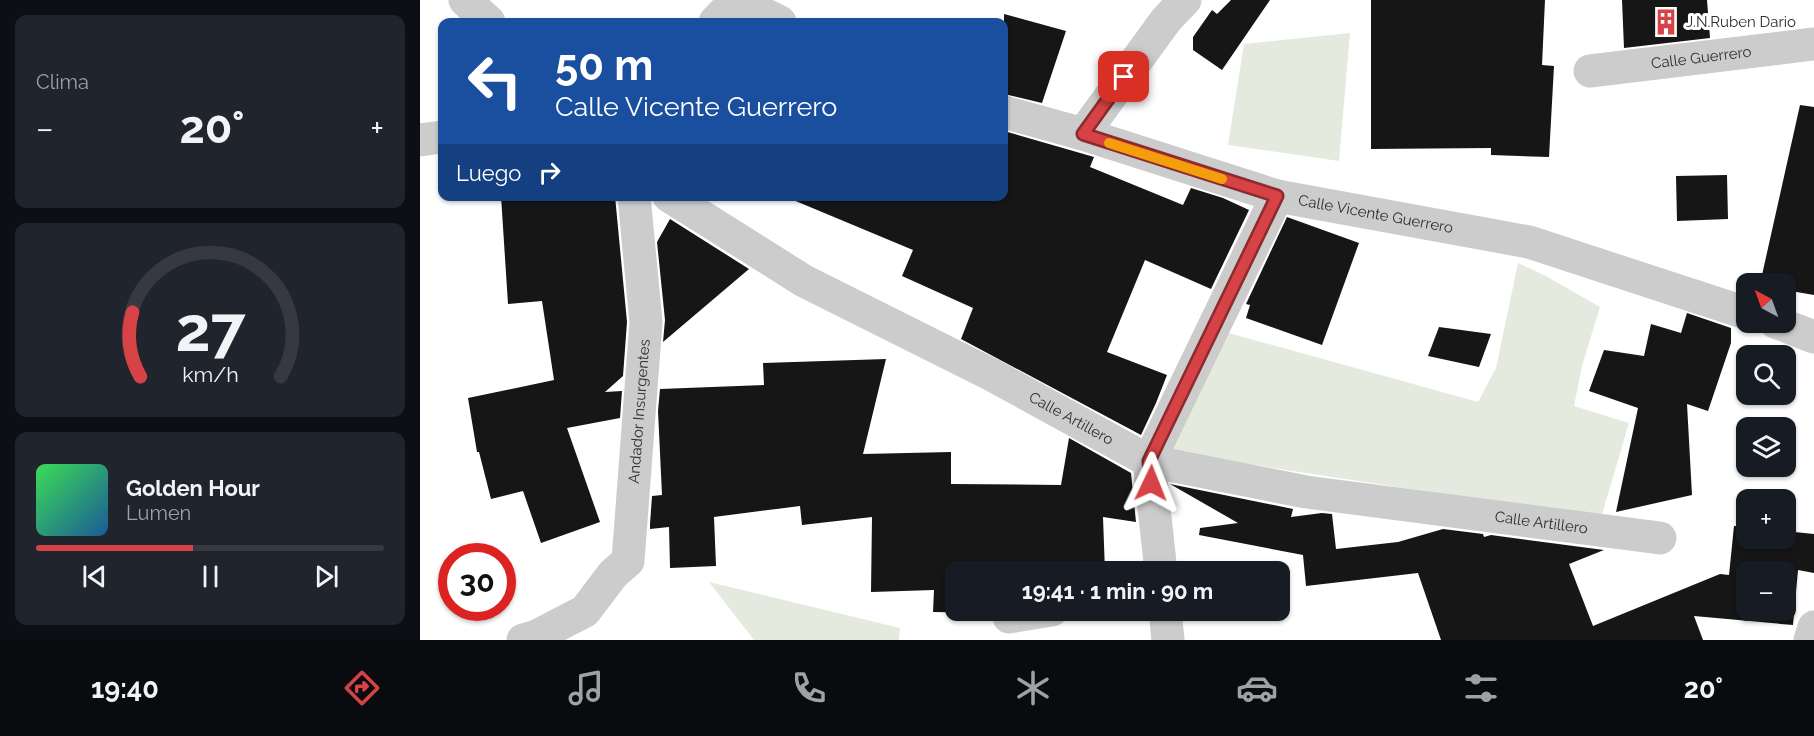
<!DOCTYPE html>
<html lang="es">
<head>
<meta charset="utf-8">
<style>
	body { margin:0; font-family:Raleway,sans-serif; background:#20242c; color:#f1f3f6; height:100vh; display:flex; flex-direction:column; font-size:22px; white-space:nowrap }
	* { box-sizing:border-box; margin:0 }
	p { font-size:20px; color:#9ea1a6 }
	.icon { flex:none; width:33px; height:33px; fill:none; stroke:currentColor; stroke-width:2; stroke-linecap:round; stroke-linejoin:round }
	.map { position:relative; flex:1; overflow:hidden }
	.side { display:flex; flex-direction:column; gap:15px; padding:15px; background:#0d0f14; width:420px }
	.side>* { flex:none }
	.hud { position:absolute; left:18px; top:18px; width:570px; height:183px; border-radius:12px; box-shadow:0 2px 4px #0004; background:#1a4fa0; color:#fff; overflow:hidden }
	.needle { width:39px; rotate:319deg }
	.fabs { position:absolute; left:1316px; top:273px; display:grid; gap:12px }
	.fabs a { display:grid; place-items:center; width:60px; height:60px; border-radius:12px; background:#171b24; box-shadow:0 2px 4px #0004; font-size:30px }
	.speed { position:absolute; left:18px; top:543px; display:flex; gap:12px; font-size:30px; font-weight:700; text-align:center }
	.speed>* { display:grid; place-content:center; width:78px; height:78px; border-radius:50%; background:#171b24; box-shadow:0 2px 4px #0004; line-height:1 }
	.speed .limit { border:9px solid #d22; background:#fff; color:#111 }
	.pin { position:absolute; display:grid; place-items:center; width:51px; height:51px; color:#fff; margin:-26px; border-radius:12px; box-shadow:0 3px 9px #0006 }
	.me { position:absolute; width:66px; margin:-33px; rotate:2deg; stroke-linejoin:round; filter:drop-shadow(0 0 4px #0008) }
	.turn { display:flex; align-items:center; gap:21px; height:126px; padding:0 18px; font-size:27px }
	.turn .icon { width:78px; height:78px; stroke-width:2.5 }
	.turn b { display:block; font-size:42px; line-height:51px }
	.then { display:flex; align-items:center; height:57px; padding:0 18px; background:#0003; gap:12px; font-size:22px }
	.big { font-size:45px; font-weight:700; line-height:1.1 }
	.side .widget { flex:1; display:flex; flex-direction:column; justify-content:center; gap:9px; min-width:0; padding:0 21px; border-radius:12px; background:#20242c }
	.side .dial { align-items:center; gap:0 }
	.dial svg { height:156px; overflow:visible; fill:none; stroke:#363941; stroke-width:7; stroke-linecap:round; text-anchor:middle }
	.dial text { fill:#f1f3f6; stroke:none }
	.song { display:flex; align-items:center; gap:18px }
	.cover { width:72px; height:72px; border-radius:9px; background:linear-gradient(135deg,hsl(130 70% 55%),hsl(210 70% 35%)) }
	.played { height:6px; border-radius:3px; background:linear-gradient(90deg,#d64245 45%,#363941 45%) }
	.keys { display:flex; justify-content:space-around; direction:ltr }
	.heat { display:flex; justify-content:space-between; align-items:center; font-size:33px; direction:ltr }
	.trip { position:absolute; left:525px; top:561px; width:345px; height:60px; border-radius:12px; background:#171b24; box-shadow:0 2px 4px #0004; font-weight:700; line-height:60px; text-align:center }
	.tabs { display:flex; height:96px; justify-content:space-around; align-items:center; background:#090b0e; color:#9ea1a6 }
	.tabs .icon { width:42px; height:42px }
	.tabs .current { color:#d64245 }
	.tabs b { font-size:27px; color:#f1f3f6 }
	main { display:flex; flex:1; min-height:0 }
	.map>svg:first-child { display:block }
	.green { fill:#e4ebde }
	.building { fill:#161616; fill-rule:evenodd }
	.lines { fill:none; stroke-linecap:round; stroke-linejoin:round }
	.minor { stroke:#ccc; stroke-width:33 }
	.route-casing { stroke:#8b2b2d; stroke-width:15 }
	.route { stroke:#d64245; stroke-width:10 }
	.slow { stroke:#f59e0b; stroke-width:10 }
	.labels { text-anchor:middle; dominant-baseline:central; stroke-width:6; stroke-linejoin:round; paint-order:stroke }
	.poi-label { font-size:15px; fill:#2f2f2f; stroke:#fff; text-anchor:start }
	.street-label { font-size:15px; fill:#2f2f2f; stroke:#fff }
</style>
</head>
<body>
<main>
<section class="side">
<div class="widget"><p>Clima</p>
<div class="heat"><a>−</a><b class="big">20°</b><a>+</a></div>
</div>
<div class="widget dial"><svg viewBox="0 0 100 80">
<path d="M14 69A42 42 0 1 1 86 69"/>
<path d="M14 69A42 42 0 0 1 10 36" stroke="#d64245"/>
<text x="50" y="56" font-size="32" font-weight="700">27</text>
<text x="50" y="72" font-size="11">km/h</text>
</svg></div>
<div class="widget">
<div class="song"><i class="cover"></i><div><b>Golden Hour</b><p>Lumen</p></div></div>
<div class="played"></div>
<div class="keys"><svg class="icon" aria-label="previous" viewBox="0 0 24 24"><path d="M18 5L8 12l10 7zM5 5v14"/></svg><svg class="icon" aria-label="pause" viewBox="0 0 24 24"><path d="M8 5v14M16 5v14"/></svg><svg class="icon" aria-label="next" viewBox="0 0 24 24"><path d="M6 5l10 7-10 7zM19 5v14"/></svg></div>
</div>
</section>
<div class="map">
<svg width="1394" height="640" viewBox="0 0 1394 640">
	<rect width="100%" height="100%" fill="#fff"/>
	<g class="green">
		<polygon points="930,33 919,161 808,145 824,44"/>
		<polygon points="1098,263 1124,275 1180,307 1162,366 1154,406 1209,423 1181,518 748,452 809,333 1058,402 1076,368"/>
		<polygon points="289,582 480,628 479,640 334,640"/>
	</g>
	<g class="building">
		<polygon points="811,0 850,0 802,70 773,50 773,37 792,10 797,14"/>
		<polygon points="951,0 1125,0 1122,65 1134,66 1129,157 1071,155 1071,148 951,149"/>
		<polygon points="1202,0 1287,0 1290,38 1204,48"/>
		<polygon points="584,14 646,31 622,103 584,94"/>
		<polygon points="1380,105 1394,107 1394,295 1365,290 1365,284 1340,284"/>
		<polygon points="584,131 674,157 670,167 763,205 771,188 803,198 829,210 791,289 725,260 687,352 747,375 736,403 721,435 541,339 553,308 482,276 493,250 366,197 584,196"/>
		<polygon points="1307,175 1308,219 1257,221 1256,176"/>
		<polygon points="81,196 195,196 207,322 203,376 185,392 202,391 200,418 147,428 180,522 121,543 103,491 71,499 59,452 57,452 48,398 134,380 122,301 88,304"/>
		<polygon points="867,217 939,243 902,345 826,318 830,305 826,304"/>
		<polygon points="250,219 329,269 243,342 245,320 237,242"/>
		<polygon points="1267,313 1311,328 1311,343 1288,411 1267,404 1272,495 1196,512 1218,408 1169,391 1184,350 1224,356 1231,324 1261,333"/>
		<polygon points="1019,327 1071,334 1059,367 1008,356"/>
		<polygon points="466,359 443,454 531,452 531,484 641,485 649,438 711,473 716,522 683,517 685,572 536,572 536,610 572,610 571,613 513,612 514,590 451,592 452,517 382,525 380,506 294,517 296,566 250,568 249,527 230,529 230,524 232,496 242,495 238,411 240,389 344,385 343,363"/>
		<path d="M750 484 873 509 871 517 902 513 912 514 916 549 978 542 1023 529 1063 534 1064 537 1071 535 1184 550 1149 564 1173 626 1300 574 1309 575 1314 526 1326 527V538H1365V531L1394 534V573L1378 570 1373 625 1274 616 1283 640H1021L998 573 886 586 883 555 779 535 780 528 818 523ZM1326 572H1365V610H1326Z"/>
	</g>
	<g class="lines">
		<g class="minor">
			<polyline points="45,0 69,22"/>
			<polyline points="316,0 360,22"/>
			<polyline points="295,22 316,0"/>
			<path id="s1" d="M1170 71 1394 44"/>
			<path id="s2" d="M584 112 663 134 857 196 1109 242 1326 313"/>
			<polyline points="663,134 746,20 765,0"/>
			<polyline points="0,140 22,137"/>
			<path id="s3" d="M249 196 384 281 572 375 729 461 886 492 1240 538"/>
			<polyline points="1355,322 1394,337"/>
			<polyline points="741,572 729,461 857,196"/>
			<polyline points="745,610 748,640"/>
			<polyline points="589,617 632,610"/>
			<path id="s4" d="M103 640 117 636 165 611 193 574 208 561 226 322 214 196"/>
			<polyline points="1390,640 1394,627"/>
		</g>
	</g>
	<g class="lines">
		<g class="route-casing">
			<polyline id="route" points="704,77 663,134 857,196 729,461 731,483"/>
		</g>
		<use href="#route" class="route"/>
		<polyline class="slow" points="689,143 802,179"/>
	</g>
	<defs>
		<g id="building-bare" transform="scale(2.07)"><path d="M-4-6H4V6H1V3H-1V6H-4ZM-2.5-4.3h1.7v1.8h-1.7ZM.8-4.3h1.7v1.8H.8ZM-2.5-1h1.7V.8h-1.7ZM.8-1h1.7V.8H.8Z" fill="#d64245" stroke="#fff" stroke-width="2.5" paint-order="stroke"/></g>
	</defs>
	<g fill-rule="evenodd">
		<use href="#building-bare" x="1246" y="22"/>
	</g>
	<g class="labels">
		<g class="poi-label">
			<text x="1266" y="22">J.N.Ruben Dario</text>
		</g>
		<g class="street-label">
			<text stroke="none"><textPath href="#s1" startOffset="112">Calle Guerrero</textPath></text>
			<text stroke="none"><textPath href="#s2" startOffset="386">Calle Vicente Guerrero</textPath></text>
			<text stroke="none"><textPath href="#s4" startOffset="285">Andador Insurgentes</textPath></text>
			<text stroke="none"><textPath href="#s3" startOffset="460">Calle Artillero</textPath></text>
			<text stroke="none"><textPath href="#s3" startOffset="946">Calle Artillero</textPath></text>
		</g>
	</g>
</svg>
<div class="fabs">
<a><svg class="needle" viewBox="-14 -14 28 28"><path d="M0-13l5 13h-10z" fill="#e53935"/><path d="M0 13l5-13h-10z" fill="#9ea1a6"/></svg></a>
<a><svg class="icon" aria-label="search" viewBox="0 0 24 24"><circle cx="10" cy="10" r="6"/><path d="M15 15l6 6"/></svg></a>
<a><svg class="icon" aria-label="layers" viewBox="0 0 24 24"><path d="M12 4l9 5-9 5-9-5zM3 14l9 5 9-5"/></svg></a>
<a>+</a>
<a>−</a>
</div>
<div class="speed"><div class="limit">30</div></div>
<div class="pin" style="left:704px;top:77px;background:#d93025"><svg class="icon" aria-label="arrive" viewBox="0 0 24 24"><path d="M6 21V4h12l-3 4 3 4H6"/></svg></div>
<svg class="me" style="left:731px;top:483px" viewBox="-20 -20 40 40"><path d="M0-17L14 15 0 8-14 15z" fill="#d64245" stroke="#fff" stroke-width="4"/></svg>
<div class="trip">19:41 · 1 min · 90 m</div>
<div class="hud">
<div class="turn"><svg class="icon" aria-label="left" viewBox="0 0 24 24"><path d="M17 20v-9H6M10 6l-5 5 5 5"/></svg><div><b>50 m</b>Calle Vicente Guerrero</div></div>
<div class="then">Luego<svg class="icon" aria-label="right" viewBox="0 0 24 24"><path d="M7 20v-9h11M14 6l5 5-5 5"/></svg></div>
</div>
</div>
</main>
<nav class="tabs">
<b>19:40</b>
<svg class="icon current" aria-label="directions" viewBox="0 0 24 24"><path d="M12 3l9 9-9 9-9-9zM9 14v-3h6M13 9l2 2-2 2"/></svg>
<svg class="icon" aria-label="music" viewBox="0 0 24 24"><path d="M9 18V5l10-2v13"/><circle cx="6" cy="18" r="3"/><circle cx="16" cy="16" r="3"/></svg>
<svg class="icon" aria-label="phone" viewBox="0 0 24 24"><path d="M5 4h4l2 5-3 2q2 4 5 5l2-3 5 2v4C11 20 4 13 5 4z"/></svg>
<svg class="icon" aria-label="climate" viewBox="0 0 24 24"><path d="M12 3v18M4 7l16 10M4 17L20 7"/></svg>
<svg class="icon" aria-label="car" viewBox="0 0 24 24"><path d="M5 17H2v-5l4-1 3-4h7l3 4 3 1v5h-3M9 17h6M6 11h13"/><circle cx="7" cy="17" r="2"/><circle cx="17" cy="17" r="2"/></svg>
<svg class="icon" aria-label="filters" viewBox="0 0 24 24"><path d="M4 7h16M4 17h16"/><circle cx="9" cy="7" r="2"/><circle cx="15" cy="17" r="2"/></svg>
<b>20°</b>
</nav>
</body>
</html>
